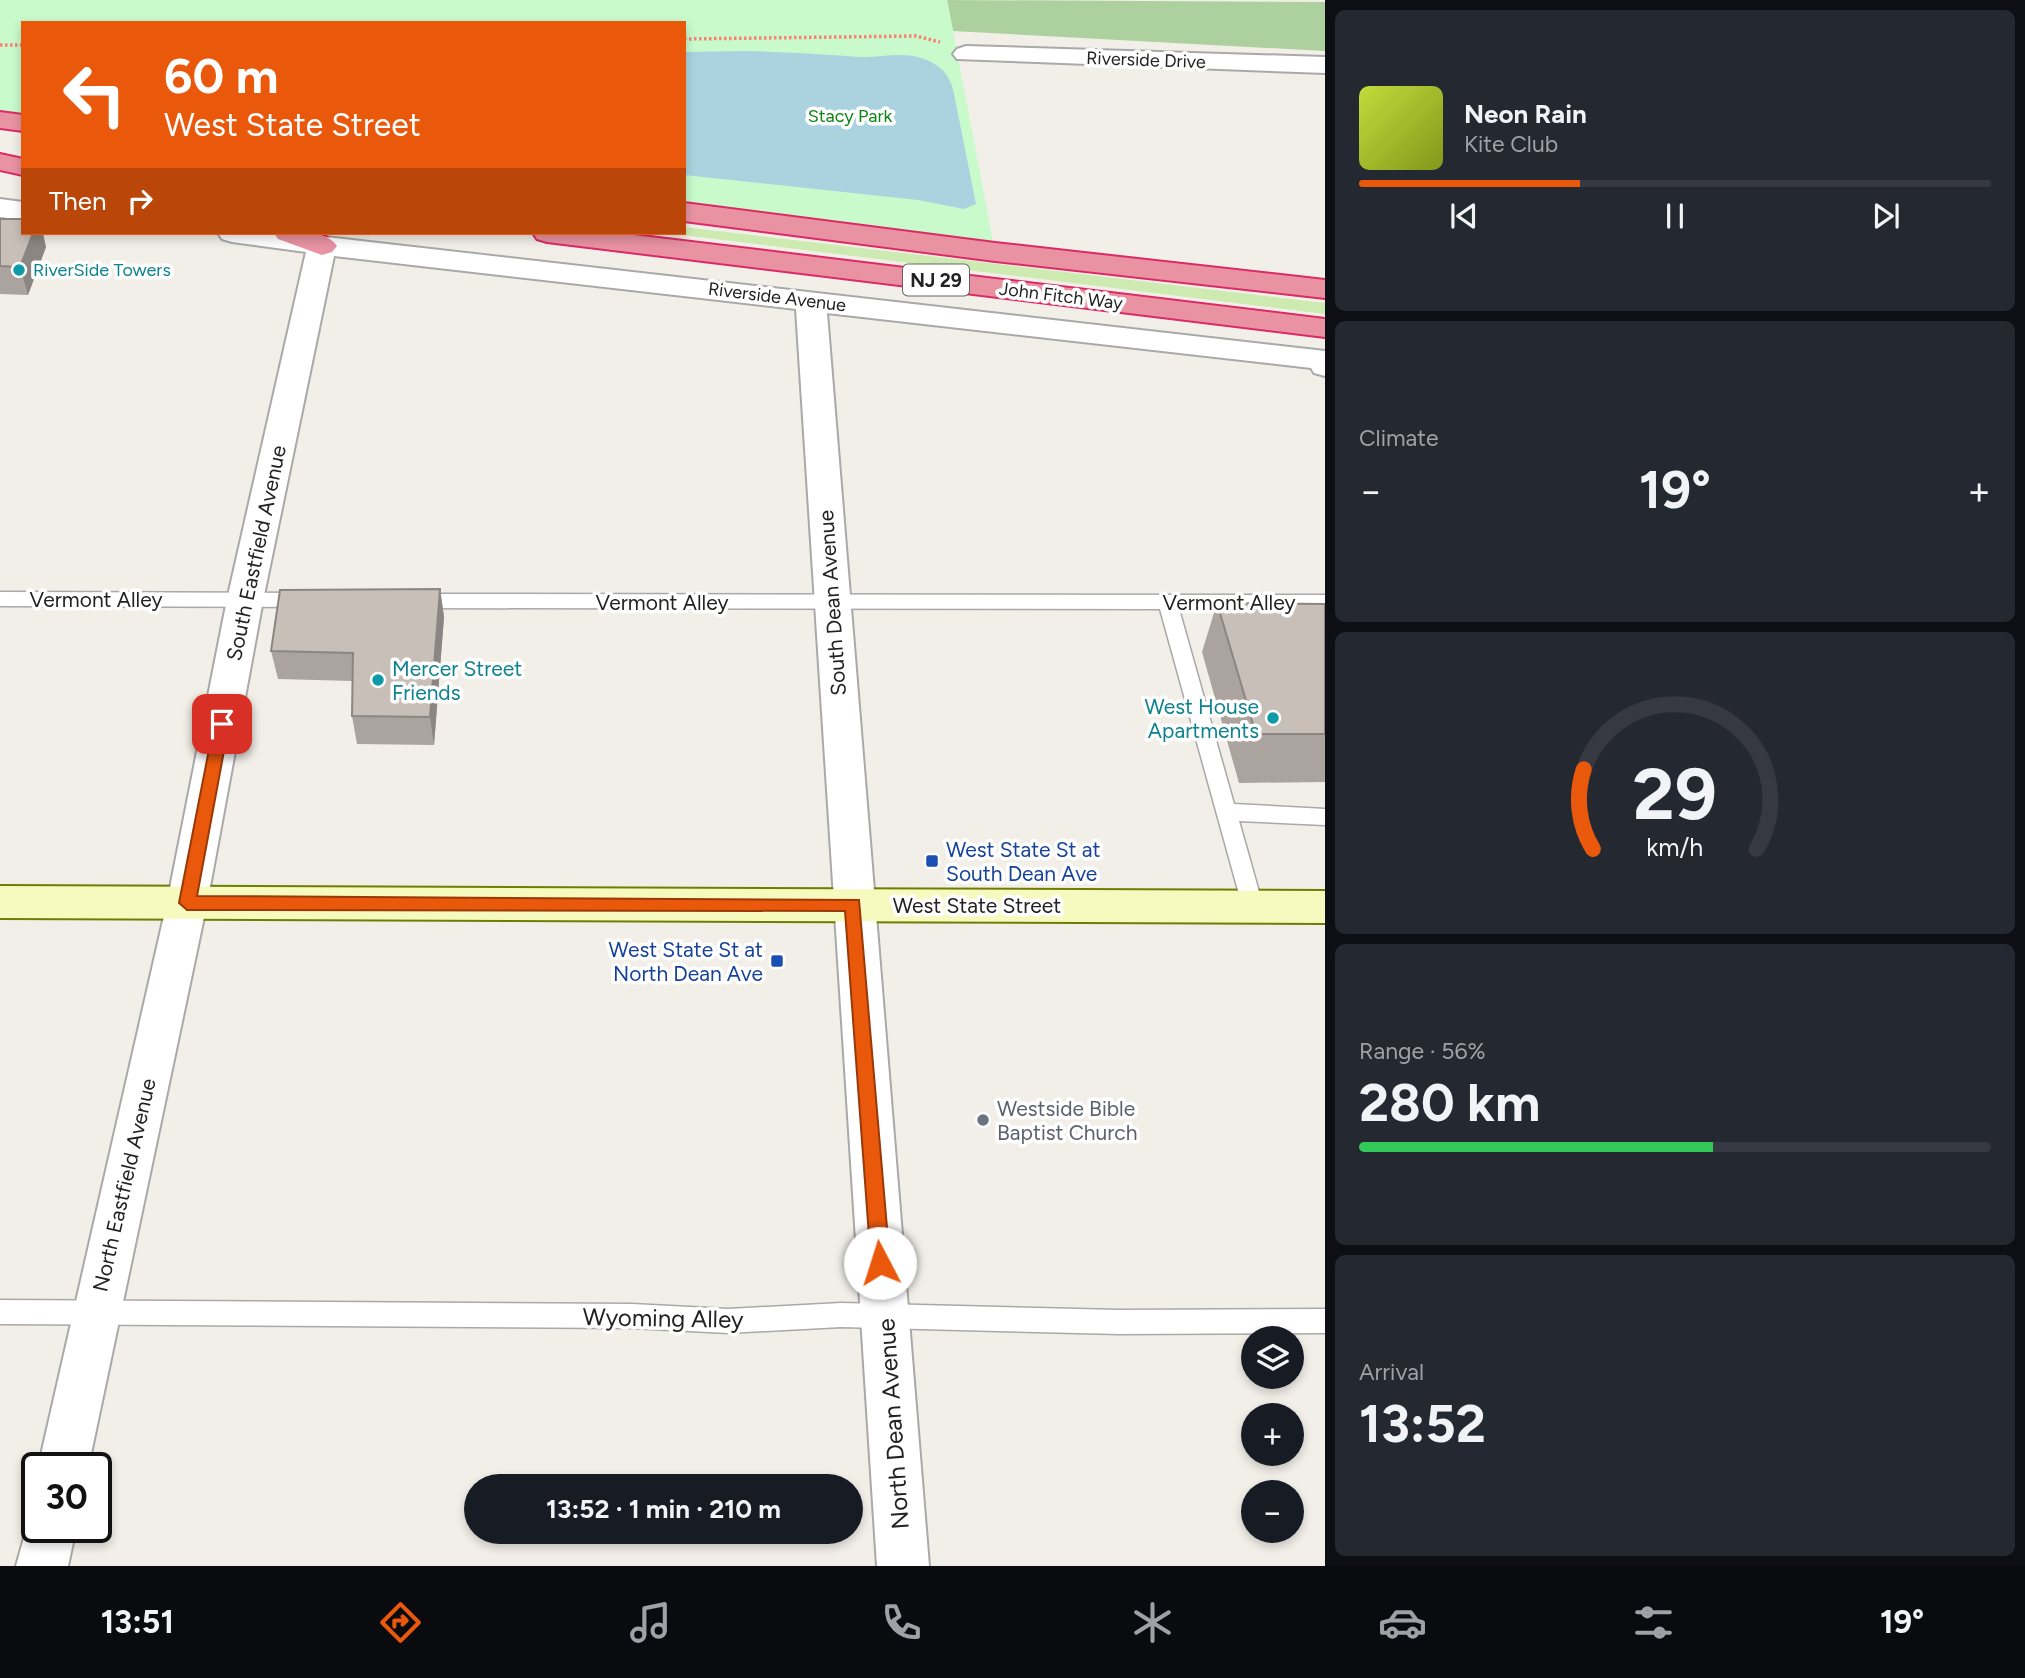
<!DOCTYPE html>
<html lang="en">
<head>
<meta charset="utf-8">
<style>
	body { margin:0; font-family:Figtree,sans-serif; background:#242831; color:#f1f3f6; height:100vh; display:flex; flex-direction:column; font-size:26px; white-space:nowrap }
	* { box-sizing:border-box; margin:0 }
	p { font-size:23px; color:#9ea1a6 }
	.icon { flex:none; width:38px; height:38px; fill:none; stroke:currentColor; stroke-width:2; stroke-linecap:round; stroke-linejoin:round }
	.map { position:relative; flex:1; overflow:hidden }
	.sheet { display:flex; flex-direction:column; gap:10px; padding:10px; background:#0d0f14; width:700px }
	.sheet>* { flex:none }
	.guide { position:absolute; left:21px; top:21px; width:665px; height:214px; border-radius:0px; box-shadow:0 4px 10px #0003; background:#ea580c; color:#fff; overflow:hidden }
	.controls { position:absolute; left:1241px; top:1326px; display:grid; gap:14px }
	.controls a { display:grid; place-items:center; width:63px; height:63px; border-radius:50%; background:#171b24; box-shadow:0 4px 10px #0003; font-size:35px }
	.speed { position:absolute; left:21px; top:1452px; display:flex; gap:14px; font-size:35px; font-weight:700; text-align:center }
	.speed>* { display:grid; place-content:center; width:91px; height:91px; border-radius:50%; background:#171b24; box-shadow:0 4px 10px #0003; line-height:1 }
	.speed .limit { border:4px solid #111; border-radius:10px; background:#fff; color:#111 }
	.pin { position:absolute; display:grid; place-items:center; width:60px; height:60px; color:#fff; margin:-30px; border-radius:14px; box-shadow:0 4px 10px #0006 }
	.me { position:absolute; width:77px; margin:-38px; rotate:355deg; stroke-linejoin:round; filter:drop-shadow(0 0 5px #0008) }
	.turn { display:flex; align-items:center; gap:24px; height:147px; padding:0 28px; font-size:32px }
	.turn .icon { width:91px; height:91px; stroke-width:2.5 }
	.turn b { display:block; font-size:49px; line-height:60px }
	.then { display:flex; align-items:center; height:66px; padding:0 28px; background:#0003; gap:14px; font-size:26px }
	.big { font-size:52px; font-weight:700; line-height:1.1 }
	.sheet .card { flex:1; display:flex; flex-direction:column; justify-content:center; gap:10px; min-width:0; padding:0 24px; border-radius:10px; background:#242831 }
	.sheet .dial { align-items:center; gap:0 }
	.dial svg { height:182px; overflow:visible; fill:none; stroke:#363941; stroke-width:7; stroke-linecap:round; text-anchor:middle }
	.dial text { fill:#f1f3f6; stroke:none }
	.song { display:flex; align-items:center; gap:21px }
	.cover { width:84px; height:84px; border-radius:10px; background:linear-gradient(135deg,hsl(70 70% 55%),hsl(70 70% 35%)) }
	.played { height:7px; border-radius:4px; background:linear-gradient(90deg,#ea580c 35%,#363941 35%) }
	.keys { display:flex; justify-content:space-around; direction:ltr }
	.heat { display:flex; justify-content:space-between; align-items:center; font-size:38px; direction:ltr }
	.charge { height:10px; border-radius:5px; background:linear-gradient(90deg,#34c759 56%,#363941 0) }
	.trip { position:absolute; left:464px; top:1474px; width:399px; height:70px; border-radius:35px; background:#171b24; box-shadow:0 4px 10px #0003; font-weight:700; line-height:70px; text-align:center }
	.tabs { display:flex; height:112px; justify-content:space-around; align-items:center; background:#090b0e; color:#9ea1a6 }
	.tabs .icon { width:49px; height:49px }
	.tabs .active { color:#ea580c }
	.tabs b { font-size:32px; color:#f1f3f6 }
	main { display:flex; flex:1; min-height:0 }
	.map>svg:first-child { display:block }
	.grass { fill:#cdebb0 }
	.forest { fill:#add19e }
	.park { fill:#c8facc }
	.water { fill:#aad3df }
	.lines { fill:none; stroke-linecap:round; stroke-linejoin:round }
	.lane-casing { stroke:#a9a9a9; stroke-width:3 }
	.street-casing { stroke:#a9a9a9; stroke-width:4 }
	.secondary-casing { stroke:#707d05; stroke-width:4 }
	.highway-casing { stroke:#dc2a67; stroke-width:4 }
	.path { stroke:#fa8072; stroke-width:3.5; stroke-dasharray:2.5 2.5; stroke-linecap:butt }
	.lane { fill:#fff; fill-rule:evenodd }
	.street { fill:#fff; fill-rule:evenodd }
	.secondary { fill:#f7fabf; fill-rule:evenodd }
	.highway { fill:#e892a2; fill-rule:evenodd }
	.wall { fill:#aba49e }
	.shaded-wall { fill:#8b8681 }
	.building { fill:#c7bfb8; stroke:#8b8681; stroke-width:2 }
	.route { fill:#ea580c; stroke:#983908; stroke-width:2 }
	.culture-dot { fill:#0f9aa8; stroke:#fff; stroke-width:2.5 }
	.transit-dot { fill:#1a4fb4; stroke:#fff; stroke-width:2.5 }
	.worship-dot { fill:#6b7280; stroke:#fff; stroke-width:2.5 }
	.labels { text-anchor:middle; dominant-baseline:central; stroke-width:7; stroke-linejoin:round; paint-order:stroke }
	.far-street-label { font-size:18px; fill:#222; stroke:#fff }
	.far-park-label { font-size:18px; fill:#0c8416; stroke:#fff }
	.far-culture-label { font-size:18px; fill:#0d838f; stroke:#fff; text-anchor:start }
	.shield { fill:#fff; stroke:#646464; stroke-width:2 }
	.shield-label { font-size:19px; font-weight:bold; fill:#222 }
	.street-label { font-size:21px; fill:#222; stroke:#fff }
	.culture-label { font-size:21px; fill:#0d838f; stroke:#fff; text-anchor:start }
	.transit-label { font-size:21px; fill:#164399; stroke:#fff; text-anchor:start }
	.worship-label { font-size:21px; fill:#5b616d; stroke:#fff; text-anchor:start }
	.near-street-label { font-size:24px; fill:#222; stroke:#fff }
</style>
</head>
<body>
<main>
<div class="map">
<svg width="1325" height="1566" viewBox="0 0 1325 1566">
	<rect width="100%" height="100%" fill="#f2efe9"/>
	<polygon class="grass" points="684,227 1325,303 1325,314 666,233 684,233"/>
	<polygon class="forest" points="947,0 1325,2 1325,51 953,31"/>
	<polygon class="park" points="0,0 947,0 995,252 684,212 684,23 23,23 23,124 0,120"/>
	<path class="water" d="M746 51C785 52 822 54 860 57 881 58 904 51 924 59 940 65 948 73 953 89L976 204 964 209 918 200 684 175V52Z"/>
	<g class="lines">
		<g class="lane-casing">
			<g id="lane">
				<polygon points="0,592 306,593 316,600 306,607 0,606"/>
				<polygon points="415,594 1325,595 1325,609 1179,609 1234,804 1325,809 1325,825 1239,821 1263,906 1260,912 1252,915 1244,912 1160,609 415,608 405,601"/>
				<polygon points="0,1300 632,1304 728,1309 841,1303 1119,1310 1325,1309 1325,1333 1119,1334 841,1327 728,1333 632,1328 0,1324"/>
			</g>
		</g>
		<g class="street-casing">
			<g id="street">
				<polygon points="966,46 1325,57 1325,73 957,59 953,54 957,49"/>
				<polygon points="0,199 23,202 23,220 0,217"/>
				<polygon points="218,233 291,233 1325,351 1325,376 1314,373 1311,368 827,313 929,1566 877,1566 796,309 334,256 263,600 207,903 88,1468 38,1468 167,903 227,600 306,252 232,242 222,239"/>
				<polygon points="37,1508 37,1528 76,1528 68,1566 16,1566 32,1510"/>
			</g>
		</g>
		<g class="secondary-casing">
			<polygon id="secondary" points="0,886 1325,891 1325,923 0,918"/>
		</g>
		<g class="highway-casing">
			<g id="highway">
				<polygon points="0,112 23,115 23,131 0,128"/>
				<polygon points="0,154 23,159 23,175 0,170"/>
				<polygon points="684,203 995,243 1325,280 1325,298 995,261 684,221"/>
				<path d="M274 233C294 233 324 228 337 246L332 252 322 255 278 239Z"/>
				<polygon points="533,233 617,233 1325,319 1325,337 547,242 537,239"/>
			</g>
		</g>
		<g class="path">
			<polyline points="684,39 916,36 940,42"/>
			<polyline points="0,45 23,45"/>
		</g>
		<use href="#lane" class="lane"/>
		<use href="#street" class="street"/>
		<use href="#secondary" class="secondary"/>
		<use href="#highway" class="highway"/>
	</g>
	<g class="wall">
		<polygon points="0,219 46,247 28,295 0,294"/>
		<polygon points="440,589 444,617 434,745 357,744 352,716 353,681 278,679 271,651"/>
		<polygon points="1217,603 1325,604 1325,782 1239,783 1202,652"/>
	</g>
	<g class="shaded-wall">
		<polygon points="33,233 43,233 46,247 28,295 20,267"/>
		<polygon points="440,589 444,617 434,745 430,717"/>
	</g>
	<g class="building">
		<polygon points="0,219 23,219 23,233 33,233 20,267 0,266"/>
		<polygon points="440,589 430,717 352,716 353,653 271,651 280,590"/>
		<polygon points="1217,603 1325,604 1325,734 1256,734"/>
	</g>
	<polygon class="route" points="222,718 229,724 197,896 859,900 890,1263 887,1269 880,1272 874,1269 871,1263 845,911 187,910 179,903 214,724"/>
	<g class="culture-dot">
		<circle cx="19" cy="270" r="7"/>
		<circle cx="378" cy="680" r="7"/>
		<circle cx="1273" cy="718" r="7"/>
	</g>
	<g class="transit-dot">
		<rect x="925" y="854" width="14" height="14" rx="3.5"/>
		<rect x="770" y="954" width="14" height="14" rx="3.5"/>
	</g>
	<circle class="worship-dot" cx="983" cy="1120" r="7"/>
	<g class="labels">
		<g class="far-street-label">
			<text transform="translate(1146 60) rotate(2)">Riverside Drive</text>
			<text transform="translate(1061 296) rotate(7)">John Fitch Way</text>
			<text transform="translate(777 297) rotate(7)">Riverside Avenue</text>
		</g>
		<g class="far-park-label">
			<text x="850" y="116">Stacy Park</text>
		</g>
		<g class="far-culture-label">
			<text x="33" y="270">RiverSide Towers</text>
		</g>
		<rect class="shield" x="903" y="264.5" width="66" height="31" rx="5"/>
		<g class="shield-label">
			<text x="936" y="280">NJ 29</text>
		</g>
		<g class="street-label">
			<text transform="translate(256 553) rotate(-78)">South Eastfield Avenue</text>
			<text x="96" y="599">Vermont Alley</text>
			<text x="662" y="602">Vermont Alley</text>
			<text x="1229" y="602">Vermont Alley</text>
			<text transform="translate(832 603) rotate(-94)">South Dean Avenue</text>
			<text x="977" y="905">West State Street</text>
			<text transform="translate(124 1185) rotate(-77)">North Eastfield Avenue</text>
		</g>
		<g class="culture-label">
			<text x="392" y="668">Mercer Street<tspan x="392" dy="24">Friends</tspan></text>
			<text x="1259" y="706" text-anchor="end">West House<tspan x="1259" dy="24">Apartments</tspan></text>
		</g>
		<g class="transit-label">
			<text x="946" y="849">West State St at<tspan x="946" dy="24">South Dean Ave</tspan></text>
			<text x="763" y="949" text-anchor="end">West State St at<tspan x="763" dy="24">North Dean Ave</tspan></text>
		</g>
		<g class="worship-label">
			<text x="997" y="1108">Westside Bible<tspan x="997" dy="24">Baptist Church</tspan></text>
		</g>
		<g class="near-street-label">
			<text transform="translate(663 1318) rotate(1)">Wyoming Alley</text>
			<text transform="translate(893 1424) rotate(-94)">North Dean Avenue</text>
		</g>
	</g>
</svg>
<div class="controls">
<a><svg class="icon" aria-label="layers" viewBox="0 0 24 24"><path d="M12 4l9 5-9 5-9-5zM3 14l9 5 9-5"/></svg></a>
<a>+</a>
<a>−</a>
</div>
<div class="speed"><div class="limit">30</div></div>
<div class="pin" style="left:222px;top:724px;background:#d93025"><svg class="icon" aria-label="arrive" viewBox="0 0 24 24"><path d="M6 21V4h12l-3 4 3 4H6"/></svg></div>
<svg class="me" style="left:880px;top:1263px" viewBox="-20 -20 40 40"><circle r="19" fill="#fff"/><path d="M0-13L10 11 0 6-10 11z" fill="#ea580c"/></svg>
<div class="trip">13:52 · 1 min · 210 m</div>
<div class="guide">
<div class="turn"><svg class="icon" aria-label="left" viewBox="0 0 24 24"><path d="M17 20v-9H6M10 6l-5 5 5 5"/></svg><div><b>60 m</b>West State Street</div></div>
<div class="then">Then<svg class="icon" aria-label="right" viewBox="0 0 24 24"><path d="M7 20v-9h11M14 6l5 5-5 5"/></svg></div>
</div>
</div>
<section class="sheet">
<div class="card">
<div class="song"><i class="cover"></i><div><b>Neon Rain</b><p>Kite Club</p></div></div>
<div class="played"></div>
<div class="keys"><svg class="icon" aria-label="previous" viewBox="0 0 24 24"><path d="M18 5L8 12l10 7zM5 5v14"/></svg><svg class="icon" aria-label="pause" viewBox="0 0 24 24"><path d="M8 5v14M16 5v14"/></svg><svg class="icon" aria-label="next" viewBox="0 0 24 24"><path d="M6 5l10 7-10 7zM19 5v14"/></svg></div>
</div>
<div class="card"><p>Climate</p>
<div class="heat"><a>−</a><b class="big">19°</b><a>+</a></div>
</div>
<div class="card dial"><svg viewBox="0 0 100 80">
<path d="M14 69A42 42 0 1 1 86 69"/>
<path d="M14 69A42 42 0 0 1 10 34" stroke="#ea580c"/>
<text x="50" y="56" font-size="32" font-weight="700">29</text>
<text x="50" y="72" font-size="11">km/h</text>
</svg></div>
<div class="card"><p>Range · 56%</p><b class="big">280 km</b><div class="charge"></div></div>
<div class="card"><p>Arrival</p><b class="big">13:52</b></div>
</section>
</main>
<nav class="tabs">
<b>13:51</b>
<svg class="icon active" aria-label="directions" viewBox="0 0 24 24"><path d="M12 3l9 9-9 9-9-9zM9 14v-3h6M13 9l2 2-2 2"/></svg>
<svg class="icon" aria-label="music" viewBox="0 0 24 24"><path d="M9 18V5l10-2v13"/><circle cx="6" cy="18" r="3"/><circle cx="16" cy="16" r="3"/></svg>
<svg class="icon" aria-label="phone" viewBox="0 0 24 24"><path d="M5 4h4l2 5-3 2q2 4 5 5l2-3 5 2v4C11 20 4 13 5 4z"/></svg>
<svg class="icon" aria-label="climate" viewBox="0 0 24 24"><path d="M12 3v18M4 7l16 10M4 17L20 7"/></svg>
<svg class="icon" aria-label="car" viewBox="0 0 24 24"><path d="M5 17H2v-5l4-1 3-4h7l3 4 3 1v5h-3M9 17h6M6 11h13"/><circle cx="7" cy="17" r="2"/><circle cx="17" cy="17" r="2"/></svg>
<svg class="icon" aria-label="filters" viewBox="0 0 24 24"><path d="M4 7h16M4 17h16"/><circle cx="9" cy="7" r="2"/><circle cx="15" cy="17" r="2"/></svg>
<b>19°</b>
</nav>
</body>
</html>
